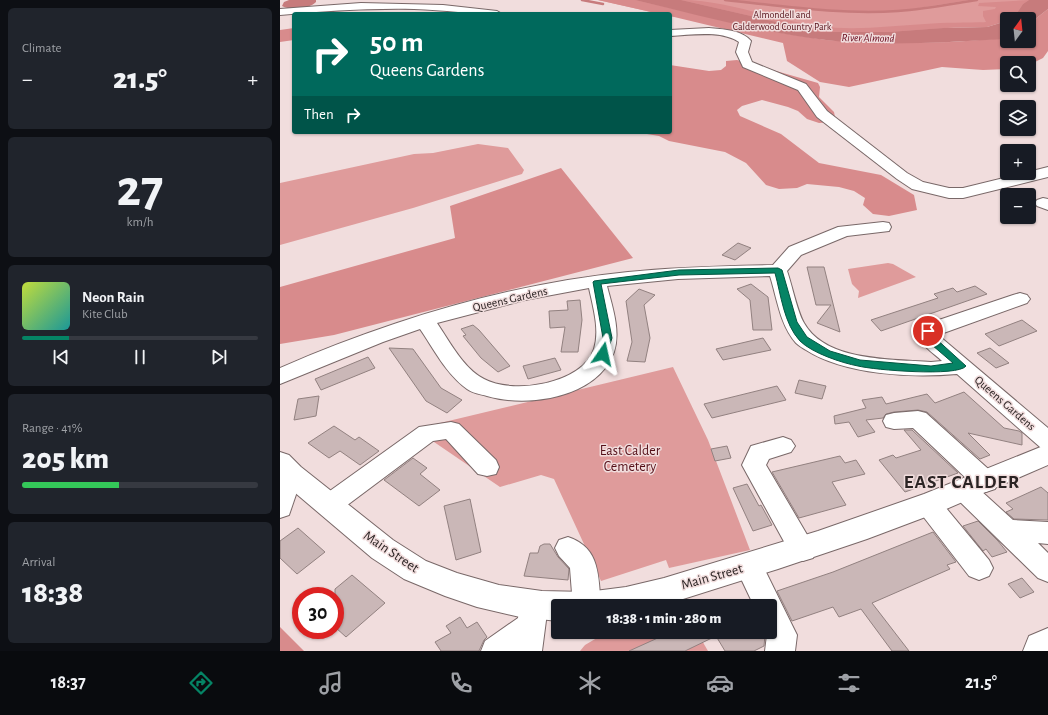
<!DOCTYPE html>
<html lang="en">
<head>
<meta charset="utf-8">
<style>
	body { margin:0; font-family:"Alegreya Sans",sans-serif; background:#20242c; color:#f1f3f6; height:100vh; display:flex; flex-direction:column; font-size:15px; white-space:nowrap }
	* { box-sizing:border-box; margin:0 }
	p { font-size:13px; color:#9ea1a6 }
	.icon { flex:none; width:22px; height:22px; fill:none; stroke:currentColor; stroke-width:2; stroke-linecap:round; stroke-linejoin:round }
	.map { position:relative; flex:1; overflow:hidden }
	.drawer { display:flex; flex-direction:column; gap:8px; padding:8px; background:#0d0f14; width:280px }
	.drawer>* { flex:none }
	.guide { position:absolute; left:12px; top:12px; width:380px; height:122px; border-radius:4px; box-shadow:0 1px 3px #0004; background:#00695c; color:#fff; overflow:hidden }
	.needle { width:26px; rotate:15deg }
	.controls { position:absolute; left:720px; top:12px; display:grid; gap:8px }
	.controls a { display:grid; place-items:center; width:36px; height:36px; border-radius:4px; background:#171b24; box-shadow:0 1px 3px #0004; font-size:20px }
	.speed { position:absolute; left:12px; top:587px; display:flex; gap:8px; font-size:20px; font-weight:700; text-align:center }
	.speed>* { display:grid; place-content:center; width:52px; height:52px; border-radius:50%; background:#171b24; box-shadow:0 1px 3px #0004; line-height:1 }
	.speed .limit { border:6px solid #d22; background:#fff; color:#111 }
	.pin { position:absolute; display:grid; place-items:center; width:34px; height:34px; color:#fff; margin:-17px; border:2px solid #fff; border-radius:50%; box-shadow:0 1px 4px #0007 }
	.me { position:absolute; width:44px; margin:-22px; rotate:11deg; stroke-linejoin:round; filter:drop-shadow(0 0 3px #0008) }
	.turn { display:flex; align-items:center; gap:14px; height:84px; padding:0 12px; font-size:18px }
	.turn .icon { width:52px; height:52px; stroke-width:2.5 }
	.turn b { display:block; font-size:28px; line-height:34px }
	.then { display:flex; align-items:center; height:38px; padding:0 12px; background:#0003; gap:8px; font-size:15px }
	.big { font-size:30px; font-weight:800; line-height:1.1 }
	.drawer .card { flex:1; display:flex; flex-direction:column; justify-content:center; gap:6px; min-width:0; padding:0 14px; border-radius:6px; background:#20242c }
	.drawer .dial { align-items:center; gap:0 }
	.dial b { font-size:52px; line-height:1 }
	.song { display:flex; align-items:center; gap:12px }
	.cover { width:48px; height:48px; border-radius:6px; background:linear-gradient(135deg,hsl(70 70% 55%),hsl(180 70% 35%)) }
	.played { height:4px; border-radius:2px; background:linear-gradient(90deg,#058465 20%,#363941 20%) }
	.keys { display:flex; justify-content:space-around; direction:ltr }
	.heat { display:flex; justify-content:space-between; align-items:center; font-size:22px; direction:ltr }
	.charge { height:6px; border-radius:3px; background:linear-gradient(90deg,#34c759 41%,#363941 0) }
	.trip { position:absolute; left:271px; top:599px; width:226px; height:40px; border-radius:4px; background:#171b24; box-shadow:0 1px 3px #0004; font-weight:800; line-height:40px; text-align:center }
	.dock { display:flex; height:64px; justify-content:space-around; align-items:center; background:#090b0e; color:#9ea1a6 }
	.dock .icon { width:28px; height:28px }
	.dock .active { color:#058465 }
	.dock b { font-size:18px; color:#f1f3f6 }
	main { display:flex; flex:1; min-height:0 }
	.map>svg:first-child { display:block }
	.green { fill:#df9b9b }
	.forest { fill:#d88b8c }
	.water { fill:#c77b7c }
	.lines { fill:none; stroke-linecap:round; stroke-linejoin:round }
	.stream { stroke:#c77b7c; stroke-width:2.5 }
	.building { fill:#cab7b7; stroke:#928180 }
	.minor-casing { stroke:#796868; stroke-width:2 }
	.major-casing { stroke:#796868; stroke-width:2 }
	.minor { fill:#fff; fill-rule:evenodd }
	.major { fill:#fff; fill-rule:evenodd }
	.route { fill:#058465; stroke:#035642 }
	.labels { text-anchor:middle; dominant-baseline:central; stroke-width:3; stroke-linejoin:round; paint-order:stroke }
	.far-park-label { font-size:10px; fill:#551019; stroke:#f1dddd }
	.far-water-label { font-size:11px; font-style:italic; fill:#650518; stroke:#f1dddd }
	.street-label { font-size:12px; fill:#2b2424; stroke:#f1dddd }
	.near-park-label { font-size:14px; fill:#551019; stroke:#f1dddd }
	.near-street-label { font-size:14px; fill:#2b2424; stroke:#f1dddd }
	.near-district-label { font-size:19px; font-weight:bold; letter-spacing:1px; fill:#2b2424; stroke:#f1dddd }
</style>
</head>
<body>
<main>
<section class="drawer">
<div class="card"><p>Climate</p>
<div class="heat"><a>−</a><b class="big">21.5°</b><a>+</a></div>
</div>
<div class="card dial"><b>27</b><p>km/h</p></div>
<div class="card">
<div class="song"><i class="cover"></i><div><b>Neon Rain</b><p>Kite Club</p></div></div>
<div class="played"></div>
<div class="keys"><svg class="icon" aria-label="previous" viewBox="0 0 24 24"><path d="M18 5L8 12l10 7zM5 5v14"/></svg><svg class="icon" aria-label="pause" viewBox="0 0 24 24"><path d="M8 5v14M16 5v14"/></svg><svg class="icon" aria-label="next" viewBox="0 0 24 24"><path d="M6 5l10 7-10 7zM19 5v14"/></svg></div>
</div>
<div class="card"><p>Range · 41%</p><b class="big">205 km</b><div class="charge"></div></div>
<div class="card"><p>Arrival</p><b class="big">18:38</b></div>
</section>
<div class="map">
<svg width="768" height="651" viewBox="0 0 768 651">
	<rect width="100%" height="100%" fill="#f1dddd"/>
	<g class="green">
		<polygon points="318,0 763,0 727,19 592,39 390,16 390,14 380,14"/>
		<polygon points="198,144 228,148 244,170 242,174 133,208 0,245 0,183 134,154 153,153"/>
		<polygon points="608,263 613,264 636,277 578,298 579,291 572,284 568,269"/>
		<polygon points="393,367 428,440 470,550 389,568 386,560 321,581 274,479 261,475 220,487 135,429"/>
		<polygon points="327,632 417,632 428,651 300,651 305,645"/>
	</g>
	<g class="forest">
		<polygon points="318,0 355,0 483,30 546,40 605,43 672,42 727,38 727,41 749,41 749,24 768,9 768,51 763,58 749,65 749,63 727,63 727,69 703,70 662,67 569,87 540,82 507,61 503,43 390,16 390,14 380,14"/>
		<path d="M401 0C448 0 492 20 539 26 574 31 610 26 645 24 666 22 686 23 706 22L703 16V11L715 9 716 7 698 6 699 3 749 0 743 4 737 13 726 17 720 23 707 27 663 28 609 32H540Z"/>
		<polygon points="445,0 689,0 619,11 580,12 547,11"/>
		<polygon points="14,28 14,40 0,42 0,30"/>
		<polygon points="457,60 538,83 540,87 539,97 554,112 555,117 551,122 539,123 527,119 518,111 508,107 482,100 462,106 457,110 460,116 501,134 539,163 601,175 634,195 637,210 609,216 593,214 583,205 585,198 574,191 559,187 527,184 517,188 499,189 486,185 466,163 445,152 389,141 379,136 355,132 390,132 390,65 429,71 441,70 446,66 446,61"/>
		<polygon points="281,168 353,258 54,335 0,344 0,287 175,238 170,206"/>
		<polygon points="0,627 24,651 0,651"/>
	</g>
	<g class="water">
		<path d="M9 0H36V2C29 9 11 11 2 6L4 2Z"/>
		<path d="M355 0H401L540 32H609L663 28 707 27 720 23 726 17 737 13 743 4 749 0H768V9L749 24V19H727V38L725 39C666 42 605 47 546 40 482 33 418 15 355 0Z"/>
	</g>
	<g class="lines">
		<g class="stream">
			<polyline points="302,0 323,4"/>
			<path d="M445 0C503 6 560 15 618 11 645 9 671 4 697 0"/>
		</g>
	</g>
	<g class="building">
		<polygon points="458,243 471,248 455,260 442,255"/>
		<polygon points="527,267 544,267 560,332 537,323 551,305 536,305"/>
		<polygon points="471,284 488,297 492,330 473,330 470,300 457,289"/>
		<polygon points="695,286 707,294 601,331 591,320 658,298 654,294 673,288 677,292"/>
		<polygon points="359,289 375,295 364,305 370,338 365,362 347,361 352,342 346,301"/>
		<polygon points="300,300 302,320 298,352 281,352 285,327 270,328 269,311 288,310 287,301"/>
		<polygon points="742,320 757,331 719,346 705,334"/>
		<polygon points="193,325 199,330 230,366 218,372 201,358 183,336 186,335 181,329"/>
		<polygon points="483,338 491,350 443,360 436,349"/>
		<polygon points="109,348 133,349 161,388 182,400 167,413 146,401"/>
		<polygon points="710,348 729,363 716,368 697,353"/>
		<polygon points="88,357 95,368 41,390 35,379"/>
		<polygon points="275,358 281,370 248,379 243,366"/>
		<polygon points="519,380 546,386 542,399 515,393"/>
		<polygon points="497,386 506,400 432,418 424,404"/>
		<polygon points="684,392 724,428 739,431 742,433 742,445 688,433 710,455 700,459 647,412 638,410 614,412 606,414 603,418 586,420 595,432 578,437 569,422 555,424 554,416 586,408 582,400 602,397 606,404 647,394 655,403"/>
		<polygon points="39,396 36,416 14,420 18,399"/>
		<polygon points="54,426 75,440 79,437 99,451 80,465 60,451 49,458 28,443"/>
		<polygon points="624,430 632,430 678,473 625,492 599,460 613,455 616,458 641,450"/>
		<polygon points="447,446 451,458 435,461 431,449"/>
		<polygon points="560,456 565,463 576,460 585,474 552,482 566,505 519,518 492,472"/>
		<polygon points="133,458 147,468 140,474 160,490 139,506 104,480"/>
		<polygon points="467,484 479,506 481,505 492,525 473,531 453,488"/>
		<polygon points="761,487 768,493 768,520 734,519 726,512 733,509 726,503"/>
		<polygon points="190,499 201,552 176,560 164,506"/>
		<polygon points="698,521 718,541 727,552 712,557 706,549 703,551 683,526"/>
		<polygon points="18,528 45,552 17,574 0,558 0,541"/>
		<polygon points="653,532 676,562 667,565 670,569 592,603 629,651 612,651 581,609 559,617 553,607 512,621 497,591 553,572"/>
		<polygon points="264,544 270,544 278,557 289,569 288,580 244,576 250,553 258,553 260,546"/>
		<polygon points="72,575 105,603 66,637 55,627 55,589"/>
		<polygon points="742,578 754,592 740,598 728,584"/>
		<polygon points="180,617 187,628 197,622 207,637 204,640 199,651 161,651 155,642 171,633 166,626"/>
		<polygon points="391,632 485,632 485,635 484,646 474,651 445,651 436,636 405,651 349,651"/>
	</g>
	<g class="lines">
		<g class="minor-casing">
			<g id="minor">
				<path d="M81 3 163 5 217 11 222 14C193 14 163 10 134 9 89 8 45 11 0 15V9Z"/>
				<path d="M429 28C442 29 462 30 471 41L468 52 472 62 526 84 547 111 627 173 643 182 669 188H683L768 167V177L683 198H669L632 189 617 179 537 117 518 90 463 67 456 52 459 42C441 30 411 35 390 36V30Z"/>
				<polygon points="763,198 768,199 768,210 757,206 755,203 757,200"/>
				<path d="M603 222 609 223 611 227 609 231 567 236 521 255 507 271C512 285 517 311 524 323 546 362 612 359 651 362L662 361C653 352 632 341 641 326L733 295 740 293 747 295 750 299 747 303 658 335 768 428V450L760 447 677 374C632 378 565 375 526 350 523 348 519 346 516 343 500 325 497 298 490 276L398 279 327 286C332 306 341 331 334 352 318 398 247 408 207 396 200 394 192 393 187 389 166 374 154 349 140 329L103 342 0 384V368C111 320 228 284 348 272 396 267 444 266 493 265L509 247 558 227ZM309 288C313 307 320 330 314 349 303 384 233 395 204 379 183 368 170 342 157 323L245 300Z"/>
				<polygon points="638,411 646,413 715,475 718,482 715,489 706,492 700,490 733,520 768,522 768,544 758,543 768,553 768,582 758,578 675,497 671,490 675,483 684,480 690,482 633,428 614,429 606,427 603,421 606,415 614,413"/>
				<polygon points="171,422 179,424 216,460 219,467 216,474 207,476 198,474 166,439 153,441 58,512 49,515 40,512 36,505 40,498 139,427"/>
				<polygon points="503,437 511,440 515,446 511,452 489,459 486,465 536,550 533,558 523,561 513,558 462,465 471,446"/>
				<polygon points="11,464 20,467 23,474 9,515 0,518 0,472 2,467"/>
				<polygon points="648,494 657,497 709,560 713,568 709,576 699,580 689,576 639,511 635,504 639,497"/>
				<path d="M288 537C321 548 318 577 321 606H293L290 568 279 556 275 548 279 540Z"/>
				<polygon points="469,554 479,558 512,625 517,635 515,651 485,651 487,635 486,632 490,632 490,606 474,606 455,566 459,558"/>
				<polygon points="254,592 264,596 268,605 262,651 201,651 205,641 238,618 240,605 244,596"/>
				<polygon points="768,628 768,651 743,651 749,636"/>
			</g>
		</g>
		<g class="major-casing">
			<polygon id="major" points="768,444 768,465 664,510 587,539 498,569 384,605 278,606 278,621 240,617 197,607 165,596 124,579 92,558 0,480 0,452 9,455 21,467 113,540 146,561 177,573 219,585 262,591 307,592 346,587 384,578 538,531 644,494"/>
		</g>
		<use href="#minor" class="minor"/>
		<use href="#major" class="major"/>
	</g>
	<path class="route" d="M498 268 502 270 517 322 527 337 550 351 580 360 651 366 673 363 645 339 644 331 648 328 653 331V336L686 366C678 377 594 370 578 366 562 363 532 353 520 341 504 324 501 295 495 273L399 275 321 284 332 338 326 356H320L318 354 323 338 313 282 314 281 399 270Z"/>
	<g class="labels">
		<g class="far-park-label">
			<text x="502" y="15">Almondell and<tspan x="502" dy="12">Calderwood Country Park</tspan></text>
		</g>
		<g class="far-water-label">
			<text transform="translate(588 38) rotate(1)">River Almond</text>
		</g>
		<g class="street-label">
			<text transform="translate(230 299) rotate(-13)">Queens Gardens</text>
			<text transform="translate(725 403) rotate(41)">Queens Gardens</text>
		</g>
		<g class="near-park-label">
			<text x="350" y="451">East Calder<tspan x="350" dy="16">Cemetery</tspan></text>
		</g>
		<g class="near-street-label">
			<text transform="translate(111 552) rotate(34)">Main Street</text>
			<text transform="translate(432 577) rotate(-16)">Main Street</text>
		</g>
		<g class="near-district-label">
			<text x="682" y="482">EAST CALDER</text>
		</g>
	</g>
</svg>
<div class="controls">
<a><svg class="needle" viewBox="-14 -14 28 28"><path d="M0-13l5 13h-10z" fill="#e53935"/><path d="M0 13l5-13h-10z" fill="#9ea1a6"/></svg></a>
<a><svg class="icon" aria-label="search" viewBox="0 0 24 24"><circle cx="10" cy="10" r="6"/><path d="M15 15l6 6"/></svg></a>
<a><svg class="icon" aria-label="layers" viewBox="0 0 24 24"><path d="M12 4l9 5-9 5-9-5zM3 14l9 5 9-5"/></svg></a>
<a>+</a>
<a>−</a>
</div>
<div class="speed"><div class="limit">30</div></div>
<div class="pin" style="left:648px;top:331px;background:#d93025"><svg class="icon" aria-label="arrive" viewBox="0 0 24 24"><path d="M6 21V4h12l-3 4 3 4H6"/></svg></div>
<svg class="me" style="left:323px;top:354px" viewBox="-20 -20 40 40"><path d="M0-17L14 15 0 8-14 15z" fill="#058465" stroke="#fff" stroke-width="4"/></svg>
<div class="trip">18:38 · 1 min · 280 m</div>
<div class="guide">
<div class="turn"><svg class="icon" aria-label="right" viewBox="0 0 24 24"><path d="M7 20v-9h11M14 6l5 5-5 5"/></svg><div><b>50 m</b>Queens Gardens</div></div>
<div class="then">Then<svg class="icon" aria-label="right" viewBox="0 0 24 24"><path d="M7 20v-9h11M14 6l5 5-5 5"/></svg></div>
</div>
</div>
</main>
<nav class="dock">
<b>18:37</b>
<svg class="icon active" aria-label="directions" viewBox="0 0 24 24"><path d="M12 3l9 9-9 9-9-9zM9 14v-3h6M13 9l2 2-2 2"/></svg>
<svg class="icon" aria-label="music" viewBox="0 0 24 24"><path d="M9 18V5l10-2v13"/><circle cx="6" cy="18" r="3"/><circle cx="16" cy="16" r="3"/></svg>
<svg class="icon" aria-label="phone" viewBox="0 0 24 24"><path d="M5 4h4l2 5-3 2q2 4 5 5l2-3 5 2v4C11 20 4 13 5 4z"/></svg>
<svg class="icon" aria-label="climate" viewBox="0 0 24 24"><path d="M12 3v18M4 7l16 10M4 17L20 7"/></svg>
<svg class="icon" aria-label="car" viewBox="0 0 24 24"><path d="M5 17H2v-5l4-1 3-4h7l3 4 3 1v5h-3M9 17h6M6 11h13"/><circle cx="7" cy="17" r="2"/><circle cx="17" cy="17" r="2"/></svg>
<svg class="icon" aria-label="filters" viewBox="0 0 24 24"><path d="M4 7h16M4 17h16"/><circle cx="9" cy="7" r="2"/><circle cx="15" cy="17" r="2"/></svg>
<b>21.5°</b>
</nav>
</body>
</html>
